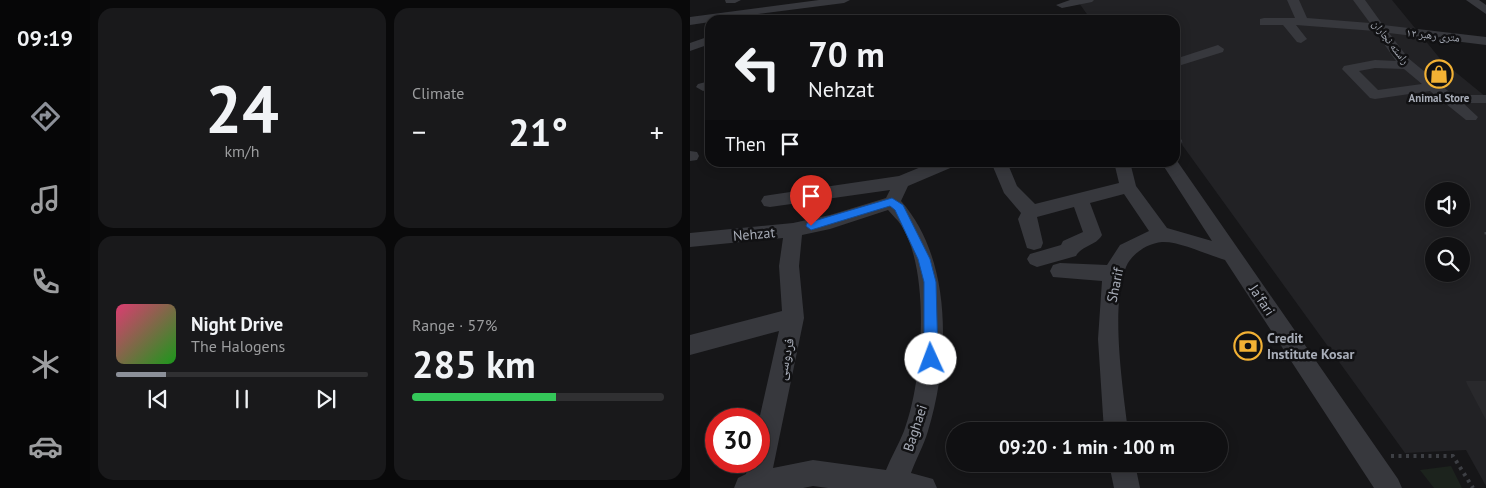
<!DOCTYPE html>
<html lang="en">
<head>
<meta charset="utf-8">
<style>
	body { margin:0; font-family:"PT Sans","Noto Naskh Arabic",sans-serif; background:#19191b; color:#f1f3f6; height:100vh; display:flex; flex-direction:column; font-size:19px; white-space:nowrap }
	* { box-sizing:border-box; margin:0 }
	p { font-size:16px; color:#9c9d9f }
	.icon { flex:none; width:28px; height:28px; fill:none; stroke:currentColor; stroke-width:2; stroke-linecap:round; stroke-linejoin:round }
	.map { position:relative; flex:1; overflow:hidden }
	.panel { display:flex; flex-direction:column; gap:8px; padding:8px; background:#09090a; width:600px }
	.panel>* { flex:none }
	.top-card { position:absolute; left:15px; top:15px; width:475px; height:152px; border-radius:15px; box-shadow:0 2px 12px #0003,0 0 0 1px #303032; background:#101012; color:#f1f3f6; overflow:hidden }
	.buttons { position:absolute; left:735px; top:182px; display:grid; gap:10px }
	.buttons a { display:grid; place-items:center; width:45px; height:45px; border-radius:50%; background:#101012; box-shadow:0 2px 12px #0003,0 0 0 1px #303032; font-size:25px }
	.speed { position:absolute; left:15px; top:408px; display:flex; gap:10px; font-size:25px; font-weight:700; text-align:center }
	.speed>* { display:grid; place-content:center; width:65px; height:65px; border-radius:50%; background:#101012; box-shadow:0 2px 12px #0003,0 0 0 1px #303032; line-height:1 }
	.speed .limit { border:8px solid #d22; background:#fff; color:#111 }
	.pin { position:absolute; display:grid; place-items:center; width:42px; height:42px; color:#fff; margin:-51px -21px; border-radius:50% 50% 50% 0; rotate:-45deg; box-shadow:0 0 5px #0007 }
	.pin .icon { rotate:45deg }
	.me { position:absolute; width:55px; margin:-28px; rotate:358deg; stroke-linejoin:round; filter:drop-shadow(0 0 4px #0008) }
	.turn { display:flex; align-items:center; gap:18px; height:105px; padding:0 20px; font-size:22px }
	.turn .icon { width:65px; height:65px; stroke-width:2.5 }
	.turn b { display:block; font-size:35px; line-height:42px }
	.then { display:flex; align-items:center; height:48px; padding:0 20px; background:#0003; gap:10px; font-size:19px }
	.big { font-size:38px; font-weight:800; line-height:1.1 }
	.panel .tile { flex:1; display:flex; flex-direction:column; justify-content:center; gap:8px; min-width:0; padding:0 18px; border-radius:15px; background:#19191b }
	.panel .dial { align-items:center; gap:0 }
	.dial b { font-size:65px; line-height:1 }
	.song { display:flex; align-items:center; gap:15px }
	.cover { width:60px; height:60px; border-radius:8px; background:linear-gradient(135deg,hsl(340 70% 55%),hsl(120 70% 35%)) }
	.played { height:5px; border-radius:2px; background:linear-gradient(90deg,#8c9099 20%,#303032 20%) }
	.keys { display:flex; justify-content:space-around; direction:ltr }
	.heat { display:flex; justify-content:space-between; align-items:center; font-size:28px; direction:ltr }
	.charge { height:8px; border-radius:4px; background:linear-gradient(90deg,#34c759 57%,#303032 0) }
	.panel .tiles { flex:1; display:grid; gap:8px; grid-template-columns:repeat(2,1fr) }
	.trip { position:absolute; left:256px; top:422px; width:282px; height:50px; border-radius:25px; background:#101012; box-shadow:0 2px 12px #0003,0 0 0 1px #303032; font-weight:800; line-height:50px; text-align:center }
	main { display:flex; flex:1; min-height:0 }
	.tabs { display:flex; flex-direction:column; width:90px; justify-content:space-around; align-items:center; background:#060607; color:#9c9d9f }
	.tabs .icon { width:35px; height:35px }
	.tabs .current { color:#8c9099 }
	.tabs b { font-size:22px; color:#f1f3f6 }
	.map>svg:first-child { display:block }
	.built { fill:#222225; fill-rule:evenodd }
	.green { fill:#1c231d }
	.building { fill:#29292c }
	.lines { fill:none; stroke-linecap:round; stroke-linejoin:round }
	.path-far1 { stroke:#3d3f44; stroke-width:3; stroke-dasharray:2.5 4; stroke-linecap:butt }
	.path { stroke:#3d3f44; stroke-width:4; stroke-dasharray:3 4.5; stroke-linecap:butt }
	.minor { fill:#37383d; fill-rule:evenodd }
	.route { fill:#1a73e8; stroke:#114b97 }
	.labels { text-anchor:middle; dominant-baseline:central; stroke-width:5; stroke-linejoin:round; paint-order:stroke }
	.far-street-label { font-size:11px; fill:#a8adb8; stroke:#111113 }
	.far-poi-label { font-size:11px; font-weight:bold; fill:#a8adb8; stroke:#111113 }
	.street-label { font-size:14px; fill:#a8adb8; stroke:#111113 }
	.poi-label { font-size:14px; font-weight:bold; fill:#a8adb8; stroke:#111113; text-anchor:start }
</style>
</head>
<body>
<main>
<nav class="tabs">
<b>09:19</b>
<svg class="icon current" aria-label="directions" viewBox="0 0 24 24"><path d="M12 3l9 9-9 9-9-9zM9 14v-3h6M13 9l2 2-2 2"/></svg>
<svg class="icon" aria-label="music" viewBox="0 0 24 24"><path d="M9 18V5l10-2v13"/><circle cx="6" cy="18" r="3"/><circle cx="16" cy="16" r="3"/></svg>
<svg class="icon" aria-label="phone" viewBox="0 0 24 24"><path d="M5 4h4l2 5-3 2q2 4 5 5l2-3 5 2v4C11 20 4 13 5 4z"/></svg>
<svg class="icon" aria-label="climate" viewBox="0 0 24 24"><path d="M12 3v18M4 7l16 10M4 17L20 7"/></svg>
<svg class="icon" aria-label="car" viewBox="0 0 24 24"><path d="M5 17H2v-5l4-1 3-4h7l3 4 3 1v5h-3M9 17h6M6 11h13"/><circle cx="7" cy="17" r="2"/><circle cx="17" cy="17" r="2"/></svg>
</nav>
<section class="panel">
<div class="tiles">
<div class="tile dial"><b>24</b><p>km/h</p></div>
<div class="tile"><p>Climate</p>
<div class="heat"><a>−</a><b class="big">21°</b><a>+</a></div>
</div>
<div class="tile">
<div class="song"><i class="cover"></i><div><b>Night Drive</b><p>The Halogens</p></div></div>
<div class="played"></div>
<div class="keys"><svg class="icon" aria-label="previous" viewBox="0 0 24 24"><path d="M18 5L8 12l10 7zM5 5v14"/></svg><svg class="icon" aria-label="pause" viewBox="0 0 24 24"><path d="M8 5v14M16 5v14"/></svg><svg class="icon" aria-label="next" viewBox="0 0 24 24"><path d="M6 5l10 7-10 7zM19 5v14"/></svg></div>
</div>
<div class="tile"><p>Range · 57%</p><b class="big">285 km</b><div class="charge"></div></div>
</div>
</section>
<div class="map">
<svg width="796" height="488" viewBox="0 0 796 488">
	<rect width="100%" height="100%" fill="#161618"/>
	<path class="built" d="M387 0H702L752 61 796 97V486L776 450 715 453 485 135V20H401ZM744 191H771V219H744ZM744 246H771V274H744Z"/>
	<polygon class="green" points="761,466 772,488 744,488 730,470"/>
	<polygon class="building" points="776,381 796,381 796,420 777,384"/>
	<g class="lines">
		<g class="path-far1">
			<polyline points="485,143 492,141"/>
			<polyline points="796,232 796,236"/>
		</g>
		<polyline class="path" points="701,456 763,456 783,488"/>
		<g class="minor">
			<polygon points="35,0 51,0 45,3 36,3"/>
			<polygon points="129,0 160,0 154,3 20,20 20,22 0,25 0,17"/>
			<polygon points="380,0 404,0 402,2 372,8 366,5"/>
			<path d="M597 0H609L617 18 680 23 663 0H675L693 25 796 37V45L699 33 718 58 763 95H796V103H773L788 117 786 120H776L740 91 685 99 680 98 652 69 654 66 685 60 706 61 685 31 606 25 617 39 611 43 607 42 593 25H570V19L574 18H605ZM685 68 714 69 732 84 688 90 669 71Z"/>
			<polygon points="776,0 789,0 796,5 796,14"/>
			<polygon points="20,36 20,44 0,51 0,43"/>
			<polygon points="528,45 534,49 533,52 485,67 485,59"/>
			<polygon points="20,81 20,89 13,91 6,87 8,84"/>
			<polygon points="0,151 7,152 9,156 7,160 0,161"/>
			<path d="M485 158 708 479 712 488H684L535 260C518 255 489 241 472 242 458 243 441 254 436 267 420 307 433 388 438 431H414L408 339 412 281 363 277 360 271 363 265 370 263 417 265 430 245 459 231 434 194 400 203 412 235C406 246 392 245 386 256L347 267 340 264 337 259 340 254 371 245 373 241 393 232 384 207 347 217 353 243 351 248 344 250 337 248 328 219 331 213 314 193 301 162H317L327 186 345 204 429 183 424 162H440L446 186 477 228 522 241 471 162H485Z"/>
			<path d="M243 162H267L265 166 218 186 211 201C263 260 260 359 238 431 234 445 226 459 221 473L243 479 247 488H138L123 486 113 488H44L48 478 56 474 59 461H69V420L89 331 0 355V335L92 311 89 266 93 238 0 247V233L103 223 140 215 196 198 200 190 80 207 74 206 71 201 74 196 80 195 209 176ZM198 210C202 215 207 219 211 225 241 271 233 381 214 431 209 444 201 457 196 470L123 460 83 468 114 318 109 266 112 235 140 229Z"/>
			<polygon points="419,464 445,464 450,488 424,488"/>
		</g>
	</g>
	<polygon class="route" points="202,198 213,205 240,259 246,282 248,359 246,364 241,366 236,364 234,359 234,282 228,259 205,210 200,206 121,230 116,226 117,223"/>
	<defs>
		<g id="shop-ring" transform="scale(1.4375)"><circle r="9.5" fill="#111113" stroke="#f2b134" stroke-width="1.5"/><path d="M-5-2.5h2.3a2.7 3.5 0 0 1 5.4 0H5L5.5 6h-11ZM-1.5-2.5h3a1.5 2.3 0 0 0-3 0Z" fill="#f2b134"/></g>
		<g id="bank-ring" transform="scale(1.4375)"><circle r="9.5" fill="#111113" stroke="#f2b134" stroke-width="1.5"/><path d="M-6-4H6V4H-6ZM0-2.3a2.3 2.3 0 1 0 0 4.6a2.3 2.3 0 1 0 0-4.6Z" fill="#f2b134"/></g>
	</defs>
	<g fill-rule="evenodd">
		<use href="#shop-ring" x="749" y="74"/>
		<use href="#bank-ring" x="558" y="346"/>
	</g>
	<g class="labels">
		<g class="far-street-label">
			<text transform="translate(743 35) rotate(6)">۱۲ متری رهبر</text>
			<text transform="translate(701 42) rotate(52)">راسته نجاران</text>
		</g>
		<g class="far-poi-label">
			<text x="749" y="98">Animal Store</text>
		</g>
		<g class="street-label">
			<text transform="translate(64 234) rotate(-5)">Nehzat</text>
			<text transform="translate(425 285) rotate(-78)">Sharif</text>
			<text transform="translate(572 300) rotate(56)">Ja'fari</text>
			<text transform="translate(95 359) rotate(-78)">فردوسی</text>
			<text transform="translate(225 428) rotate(-72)">Baghaei</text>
		</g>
		<g class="poi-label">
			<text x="577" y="338">Credit<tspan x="577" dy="16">Institute Kosar</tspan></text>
		</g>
	</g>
</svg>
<div class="buttons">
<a><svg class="icon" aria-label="sound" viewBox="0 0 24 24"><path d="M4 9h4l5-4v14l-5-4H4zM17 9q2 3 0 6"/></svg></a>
<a><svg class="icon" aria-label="search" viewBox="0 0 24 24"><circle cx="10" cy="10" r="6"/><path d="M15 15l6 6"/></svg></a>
</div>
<div class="speed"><div class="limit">30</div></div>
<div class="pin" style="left:121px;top:226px;background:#d93025"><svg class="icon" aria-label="arrive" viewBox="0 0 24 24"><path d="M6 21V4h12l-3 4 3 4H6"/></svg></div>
<svg class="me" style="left:241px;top:359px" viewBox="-20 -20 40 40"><circle r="19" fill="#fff"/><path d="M0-13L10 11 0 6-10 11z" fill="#1a73e8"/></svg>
<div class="trip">09:20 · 1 min · 100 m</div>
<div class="top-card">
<div class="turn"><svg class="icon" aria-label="left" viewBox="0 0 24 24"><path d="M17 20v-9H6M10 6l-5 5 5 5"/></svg><div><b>70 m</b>Nehzat</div></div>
<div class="then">Then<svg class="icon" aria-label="arrive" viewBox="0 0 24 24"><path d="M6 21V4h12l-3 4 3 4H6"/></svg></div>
</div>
</div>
</main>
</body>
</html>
